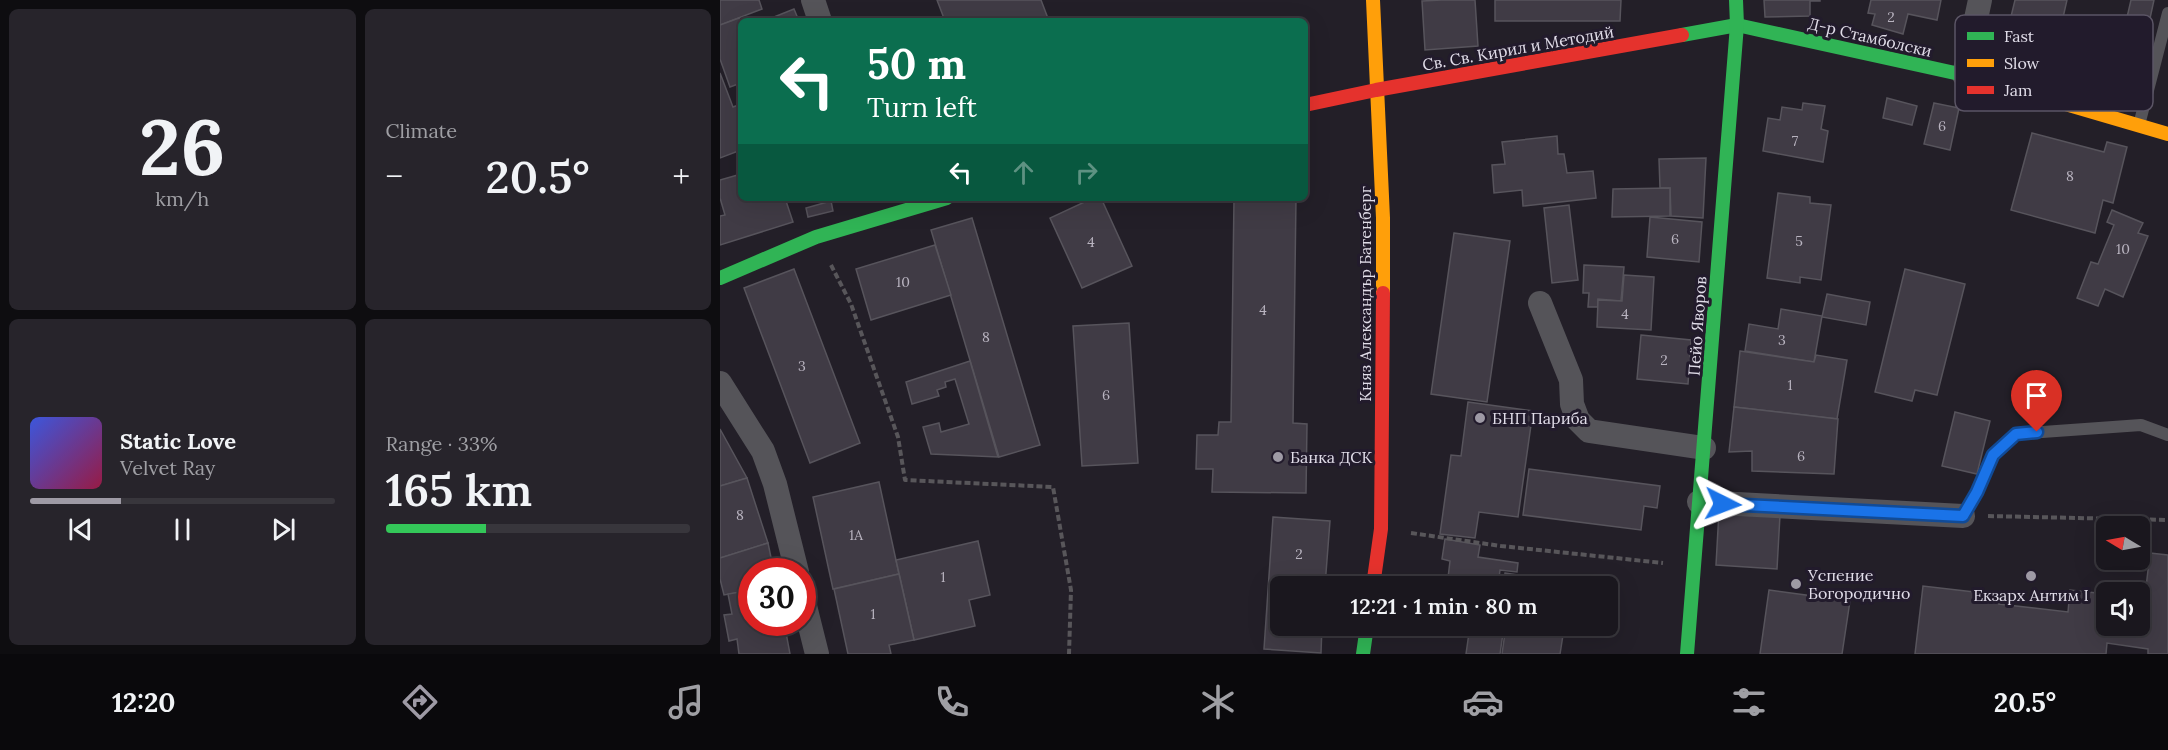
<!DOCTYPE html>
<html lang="en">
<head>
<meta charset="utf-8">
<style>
	body { margin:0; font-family:Lora,serif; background:#27242b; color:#f1f3f6; height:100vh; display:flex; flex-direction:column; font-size:22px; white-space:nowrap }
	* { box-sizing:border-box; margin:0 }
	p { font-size:20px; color:#9f9fa4 }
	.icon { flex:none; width:33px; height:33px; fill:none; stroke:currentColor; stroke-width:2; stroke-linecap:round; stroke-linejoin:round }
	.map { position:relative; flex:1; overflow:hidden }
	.drawer { display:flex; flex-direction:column; gap:9px; padding:9px; background:#0e0d10; width:720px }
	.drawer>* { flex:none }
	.hud { position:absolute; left:18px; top:18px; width:570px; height:183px; border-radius:9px; box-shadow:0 6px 24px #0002,0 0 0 2px #38363c; background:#0b6e4f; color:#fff; overflow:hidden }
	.needle { width:39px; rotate:280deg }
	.controls { position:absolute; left:1376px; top:516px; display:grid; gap:12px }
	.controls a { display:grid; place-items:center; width:54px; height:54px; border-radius:9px; background:#1a171e; box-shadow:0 6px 24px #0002,0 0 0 2px #38363c; font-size:30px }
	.speed { position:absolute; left:18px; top:558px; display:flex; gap:12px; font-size:30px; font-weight:700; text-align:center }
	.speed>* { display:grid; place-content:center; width:78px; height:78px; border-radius:50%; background:#1a171e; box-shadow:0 6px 24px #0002,0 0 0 2px #38363c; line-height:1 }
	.speed .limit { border:9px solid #d22; background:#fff; color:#111 }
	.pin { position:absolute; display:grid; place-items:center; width:51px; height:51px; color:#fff; margin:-62px -26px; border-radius:50% 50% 50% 0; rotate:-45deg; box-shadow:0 0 6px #0007 }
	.pin .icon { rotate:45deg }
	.me { position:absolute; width:66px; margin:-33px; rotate:93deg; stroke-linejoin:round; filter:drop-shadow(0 0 4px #0008) }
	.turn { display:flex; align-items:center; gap:21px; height:126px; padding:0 30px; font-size:27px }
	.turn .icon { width:78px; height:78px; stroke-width:2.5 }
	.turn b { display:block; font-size:42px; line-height:51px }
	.lanes { display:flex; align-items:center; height:57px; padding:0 30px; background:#0003; justify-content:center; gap:30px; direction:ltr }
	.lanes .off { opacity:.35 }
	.big { font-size:45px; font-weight:600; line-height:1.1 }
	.drawer .tile { flex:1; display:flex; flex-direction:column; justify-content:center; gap:9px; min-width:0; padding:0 21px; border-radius:9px; background:#27242b }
	.drawer .dial { align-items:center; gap:0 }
	.dial b { font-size:78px; line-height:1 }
	.song { display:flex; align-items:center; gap:18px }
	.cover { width:72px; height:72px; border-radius:9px; background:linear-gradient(135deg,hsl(230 70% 55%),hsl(340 70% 35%)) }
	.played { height:6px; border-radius:3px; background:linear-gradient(90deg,#9e9aa5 30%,#38363c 30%) }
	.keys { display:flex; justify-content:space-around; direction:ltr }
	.heat { display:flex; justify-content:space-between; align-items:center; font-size:33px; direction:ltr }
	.charge { height:9px; border-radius:4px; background:linear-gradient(90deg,#34c759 33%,#38363c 0) }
	.drawer .tiles { flex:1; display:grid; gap:9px; grid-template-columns:repeat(2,1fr) }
	.trip { position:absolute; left:550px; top:576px; width:348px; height:60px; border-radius:9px; background:#1a171e; box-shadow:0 6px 24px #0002,0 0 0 2px #38363c; font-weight:600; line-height:60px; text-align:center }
	.menu { display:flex; height:96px; justify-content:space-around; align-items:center; background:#0a090c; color:#9f9fa4 }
	.menu .icon { width:42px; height:42px }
	.menu .on { color:#9e9aa5 }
	.menu b { font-size:27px; color:#f1f3f6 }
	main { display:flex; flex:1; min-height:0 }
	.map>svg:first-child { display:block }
	.building { fill:#403b45; stroke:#57545c; stroke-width:1.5 }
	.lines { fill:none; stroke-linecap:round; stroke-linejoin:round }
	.path { stroke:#58565a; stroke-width:4; stroke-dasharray:6 3; stroke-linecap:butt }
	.lane { stroke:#555459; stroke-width:12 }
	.street { stroke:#555459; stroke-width:24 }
	.fast { stroke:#30b455; stroke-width:14 }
	.slow { stroke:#ff9f0a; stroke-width:14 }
	.jam { stroke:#e5322d; stroke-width:14 }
	.route-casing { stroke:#114b97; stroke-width:15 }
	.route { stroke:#1a73e8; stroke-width:10 }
	.poi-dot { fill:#9e9aa5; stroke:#221b2c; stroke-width:2 }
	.labels { text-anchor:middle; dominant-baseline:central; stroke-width:6; stroke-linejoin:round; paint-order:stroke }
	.number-label { font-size:14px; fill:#b9b4c0 }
	.street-label { font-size:16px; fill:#e1dde9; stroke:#221b2c }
	.poi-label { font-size:16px; fill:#e1dde9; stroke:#221b2c; text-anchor:start }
	.key { fill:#221b2c; stroke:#5b5565; stroke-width:1.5 }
	.key-label { font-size:16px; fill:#e1dde9 }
</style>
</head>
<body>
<main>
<section class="drawer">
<div class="tiles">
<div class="tile dial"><b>26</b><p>km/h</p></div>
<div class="tile"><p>Climate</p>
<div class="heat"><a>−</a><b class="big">20.5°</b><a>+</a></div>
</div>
<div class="tile">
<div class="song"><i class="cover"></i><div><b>Static Love</b><p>Velvet Ray</p></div></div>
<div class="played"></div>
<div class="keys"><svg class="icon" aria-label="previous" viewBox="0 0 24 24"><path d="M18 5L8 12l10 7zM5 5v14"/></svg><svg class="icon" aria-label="pause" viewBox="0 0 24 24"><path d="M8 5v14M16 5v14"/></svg><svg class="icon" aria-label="next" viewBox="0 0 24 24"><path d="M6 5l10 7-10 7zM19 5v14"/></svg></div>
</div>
<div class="tile"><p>Range · 33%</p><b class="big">165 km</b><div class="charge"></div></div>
</div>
</section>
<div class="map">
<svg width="1448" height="654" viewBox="0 0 1448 654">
	<rect width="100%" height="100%" fill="#231f28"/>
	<g class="building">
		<polygon points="0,0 39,0 42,9 0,25"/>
		<polygon points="217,0 321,0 329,21 274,21 273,19 267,21 225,21"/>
		<polygon points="722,0 755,0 758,46 705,50 702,1"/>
		<polygon points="775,0 901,0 900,21 775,21"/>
		<polygon points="1044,0 1100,0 1100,1 1090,1 1090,16 1045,17"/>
		<polygon points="1151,0 1221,0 1217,20 1188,14 1183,34 1152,25 1155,14 1148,13"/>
		<polygon points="1295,0 1347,0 1331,70 1281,58"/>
		<polygon points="1411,0 1434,0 1427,32 1405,26"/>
		<polygon points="74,9 79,21 44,21"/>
		<polygon points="19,18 21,23 21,83 10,87 0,59 0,25"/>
		<polygon points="0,73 13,107 21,104 21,150 0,158"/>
		<polygon points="1167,98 1197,106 1192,125 1163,118"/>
		<polygon points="1083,103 1105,106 1101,129 1108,131 1103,162 1043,151 1048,118 1060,120 1062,107 1082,110"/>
		<polygon points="1214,103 1239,108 1230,150 1204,144"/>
		<polygon points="1312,133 1384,152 1387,142 1407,147 1393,203 1383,200 1375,233 1291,210"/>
		<polygon points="837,136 838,154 844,154 847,173 873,171 876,198 803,206 802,190 774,193 772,165 785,164 782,142"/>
		<polygon points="986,158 983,218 951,216 950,188 940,188 939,159"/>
		<polygon points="21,174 21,198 65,198 73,222 0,245 0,216 5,215 0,198 0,180"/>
		<polygon points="950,188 950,216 892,217 893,189"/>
		<polygon points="1058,193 1090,197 1090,203 1111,205 1101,280 1080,277 1080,283 1047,278"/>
		<polygon points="373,198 381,198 412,266 362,288 330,218"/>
		<polygon points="514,198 576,198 573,423 587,424 586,493 492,492 493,469 476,469 477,435 498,435 499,422 511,422"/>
		<polygon points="111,201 113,211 88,217 86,208"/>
		<polygon points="849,205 858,280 832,283 824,208"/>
		<polygon points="1392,210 1423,223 1418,233 1428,236 1403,297 1385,289 1378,306 1357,298 1371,262 1378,264 1394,225 1387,222"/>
		<polygon points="930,217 982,222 979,262 927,257"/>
		<polygon points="252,218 320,445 279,457 211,230"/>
		<polygon points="734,233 790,241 767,402 711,394"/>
		<polygon points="215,245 231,295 151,320 136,269"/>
		<polygon points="864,265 904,267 901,301 878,299 878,307 868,307 869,293 863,293"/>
		<polygon points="74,269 140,443 90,463 24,288"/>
		<polygon points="1185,269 1245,284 1217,395 1195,390 1192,401 1155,392"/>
		<polygon points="904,275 934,277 931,330 877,327 878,300 902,301"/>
		<polygon points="1107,294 1150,302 1146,325 1102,317"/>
		<polygon points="1061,309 1102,316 1094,362 1025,351 1029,324 1058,329"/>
		<polygon points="409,323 418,463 362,466 353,326"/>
		<polygon points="921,335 971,340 968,384 917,379"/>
		<polygon points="1020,351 1094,362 1096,355 1127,360 1117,419 1014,407"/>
		<polygon points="250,361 278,457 211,454 203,427 219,423 221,432 249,424 235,379 225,382 226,387 217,390 219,396 192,404 186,382"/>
		<polygon points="748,402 813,411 798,517 759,512 755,538 720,534 731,455 741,456"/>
		<polygon points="1014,407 1118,419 1114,474 1032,471 1032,451 1009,452"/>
		<polygon points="1235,412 1270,421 1257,474 1222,466"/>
		<polygon points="0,429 27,478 0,486"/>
		<polygon points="809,469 940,486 937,508 924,506 921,530 803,515"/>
		<polygon points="27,478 48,543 0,558 0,486"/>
		<polygon points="159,482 179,574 113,589 93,497"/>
		<polygon points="999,511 1060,515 1057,569 996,565"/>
		<polygon points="553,517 610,521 605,586 561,586 561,626 602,626 601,653 544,649"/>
		<polygon points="725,539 760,545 758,557 798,563 797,572 780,570 778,586 727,586 730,561 722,559"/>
		<polygon points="258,541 270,595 249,600 255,626 194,640 176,560"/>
		<polygon points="48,543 54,572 32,572 32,590 4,595 0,579 0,558"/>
		<polygon points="1430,553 1448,555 1448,654 1428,654 1428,649 1387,643 1386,654 1195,654 1203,586 1280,595 1279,604 1348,612 1350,590 1386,594 1386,626 1419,626 1419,622 1422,622"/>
		<polygon points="785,573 849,583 848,586 783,586"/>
		<polygon points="179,574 194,640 169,645 171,654 128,654 114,589"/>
		<polygon points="32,590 32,622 64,622 70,654 19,654 17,639 9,641 4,615 12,614 8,594"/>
		<polygon points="1049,590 1130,601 1122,654 1040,654"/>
		<polygon points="750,626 784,626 780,654 746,654"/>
		<polygon points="786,626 843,635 840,654 782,654"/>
		<polygon points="847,626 874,626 873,636 846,633"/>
	</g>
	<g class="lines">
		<g class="path">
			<polyline points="111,265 131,304 178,437 185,480 333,487 351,590 349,654"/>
			<polyline points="1268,516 1448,520"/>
			<polyline points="691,533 781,546 943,563"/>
		</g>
		<g class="lane">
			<polyline points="1419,125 1448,13"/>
			<polyline points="1243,516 1257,492 1273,455 1296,434 1421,425 1448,435"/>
		</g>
		<g class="street">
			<polyline points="93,0 100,21"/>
			<polyline points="1244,75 1260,0"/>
			<polyline points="820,303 851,380 852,404 858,420 869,431 984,448"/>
			<polyline points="0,383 43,451 55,484 77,572"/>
			<polyline points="979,502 1243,516"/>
			<polyline points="82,594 97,654"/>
		</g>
		<g class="fast">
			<polyline points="962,35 1017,25 1244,75 1325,98"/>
			<polyline points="0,278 96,237 227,198"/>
			<polyline points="643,654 647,626"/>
			<polyline points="967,654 1017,25 1016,0"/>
		</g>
		<g class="slow">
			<polyline points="653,0 663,218 663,293"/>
			<polyline points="1325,98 1448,134"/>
		</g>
		<g class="jam">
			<polyline points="585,105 656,90 962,35"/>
			<polyline points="653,586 661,529 663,293"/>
		</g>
	</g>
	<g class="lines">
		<g class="route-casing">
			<polyline id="route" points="1003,504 1243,516 1257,492 1273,455 1296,434 1317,432"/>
		</g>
		<use href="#route" class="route"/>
	</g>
	<g class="poi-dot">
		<circle cx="760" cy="418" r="6"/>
		<circle cx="558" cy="457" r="6"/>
		<circle cx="1311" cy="576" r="6"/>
		<circle cx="1076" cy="584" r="6"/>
	</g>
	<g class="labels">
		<g class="number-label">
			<text x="1171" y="17">2</text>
			<text x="1222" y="126">6</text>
			<text x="1075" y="141">7</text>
			<text x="1350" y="176">8</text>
			<text x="955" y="239">6</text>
			<text x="1079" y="241">5</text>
			<text x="371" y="242">4</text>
			<text x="1403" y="249">10</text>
			<text x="183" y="282">10</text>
			<text x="543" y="310">4</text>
			<text x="905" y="314">4</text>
			<text x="266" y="337">8</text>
			<text x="1062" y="340">3</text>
			<text x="944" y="360">2</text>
			<text x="82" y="366">3</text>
			<text x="1070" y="385">1</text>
			<text x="386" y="395">6</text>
			<text x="1081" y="456">6</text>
			<text x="20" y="515">8</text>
			<text x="136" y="535">1А</text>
			<text x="579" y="554">2</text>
			<text x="223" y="577">1</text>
			<text x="153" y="614">1</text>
		</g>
		<g class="street-label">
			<text transform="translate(1150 37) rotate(13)">Д-р Стамболски</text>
			<text transform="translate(798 48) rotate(-10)">Св. Св. Кирил и Методий</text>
			<text transform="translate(645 294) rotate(-90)">Княз Александър Батенберг</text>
			<text transform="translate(977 326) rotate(-86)">Пейо Яворов</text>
		</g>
		<g class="poi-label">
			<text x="772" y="418">БНП Париба</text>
			<text x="570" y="457">Банка ДСК</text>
			<text x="1088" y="575">Успение<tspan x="1088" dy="18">Богородично</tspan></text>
			<text x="1311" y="595" text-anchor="middle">Екзарх Антим I</text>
		</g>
	</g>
	<rect x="1235" y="15" width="198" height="96" rx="9" class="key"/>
	<rect x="1247" y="32" width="27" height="8" fill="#30b455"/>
	<rect x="1247" y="59" width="27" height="8" fill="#ff9f0a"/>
	<rect x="1247" y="86" width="27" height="8" fill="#e5322d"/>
	<g class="key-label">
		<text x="1284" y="42">Fast</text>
		<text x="1284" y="69">Slow</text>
		<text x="1284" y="96">Jam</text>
	</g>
</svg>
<div class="controls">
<a><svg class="needle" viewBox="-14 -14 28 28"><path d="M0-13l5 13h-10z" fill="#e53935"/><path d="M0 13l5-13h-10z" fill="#9f9fa4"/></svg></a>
<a><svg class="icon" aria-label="sound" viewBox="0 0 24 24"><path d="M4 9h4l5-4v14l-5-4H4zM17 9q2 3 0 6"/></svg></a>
</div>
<div class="speed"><div class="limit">30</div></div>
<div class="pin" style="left:1317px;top:432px;background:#d93025"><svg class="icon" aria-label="arrive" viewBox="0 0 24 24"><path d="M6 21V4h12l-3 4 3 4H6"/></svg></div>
<svg class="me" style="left:1003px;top:504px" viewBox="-20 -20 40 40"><path d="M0-17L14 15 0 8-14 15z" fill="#1a73e8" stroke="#fff" stroke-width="4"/></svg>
<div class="trip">12:21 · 1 min · 80 m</div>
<div class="hud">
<div class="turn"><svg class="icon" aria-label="left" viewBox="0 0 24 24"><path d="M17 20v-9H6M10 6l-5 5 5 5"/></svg><div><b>50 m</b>Turn left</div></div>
<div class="lanes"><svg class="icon" aria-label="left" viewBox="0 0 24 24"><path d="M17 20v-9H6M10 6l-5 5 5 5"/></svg><svg class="icon off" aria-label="ahead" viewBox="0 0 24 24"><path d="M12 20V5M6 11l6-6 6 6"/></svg><svg class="icon off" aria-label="right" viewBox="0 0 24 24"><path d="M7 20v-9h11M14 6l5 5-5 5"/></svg></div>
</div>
</div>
</main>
<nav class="menu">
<b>12:20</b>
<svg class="icon on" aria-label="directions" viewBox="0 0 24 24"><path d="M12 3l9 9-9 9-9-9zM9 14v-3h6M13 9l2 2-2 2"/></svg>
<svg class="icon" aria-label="music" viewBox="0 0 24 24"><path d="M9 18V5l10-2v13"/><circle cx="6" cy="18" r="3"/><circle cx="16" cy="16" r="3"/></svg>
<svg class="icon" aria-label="phone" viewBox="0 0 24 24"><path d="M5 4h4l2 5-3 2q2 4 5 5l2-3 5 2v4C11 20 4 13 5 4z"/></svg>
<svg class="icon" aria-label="climate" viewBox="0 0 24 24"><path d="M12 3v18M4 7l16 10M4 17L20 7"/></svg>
<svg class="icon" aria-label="car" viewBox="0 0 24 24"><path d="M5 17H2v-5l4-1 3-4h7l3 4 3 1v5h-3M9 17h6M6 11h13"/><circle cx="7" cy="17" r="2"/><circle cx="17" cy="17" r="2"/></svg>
<svg class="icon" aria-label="filters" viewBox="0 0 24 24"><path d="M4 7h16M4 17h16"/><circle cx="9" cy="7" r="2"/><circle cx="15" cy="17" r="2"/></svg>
<b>20.5°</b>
</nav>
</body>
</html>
